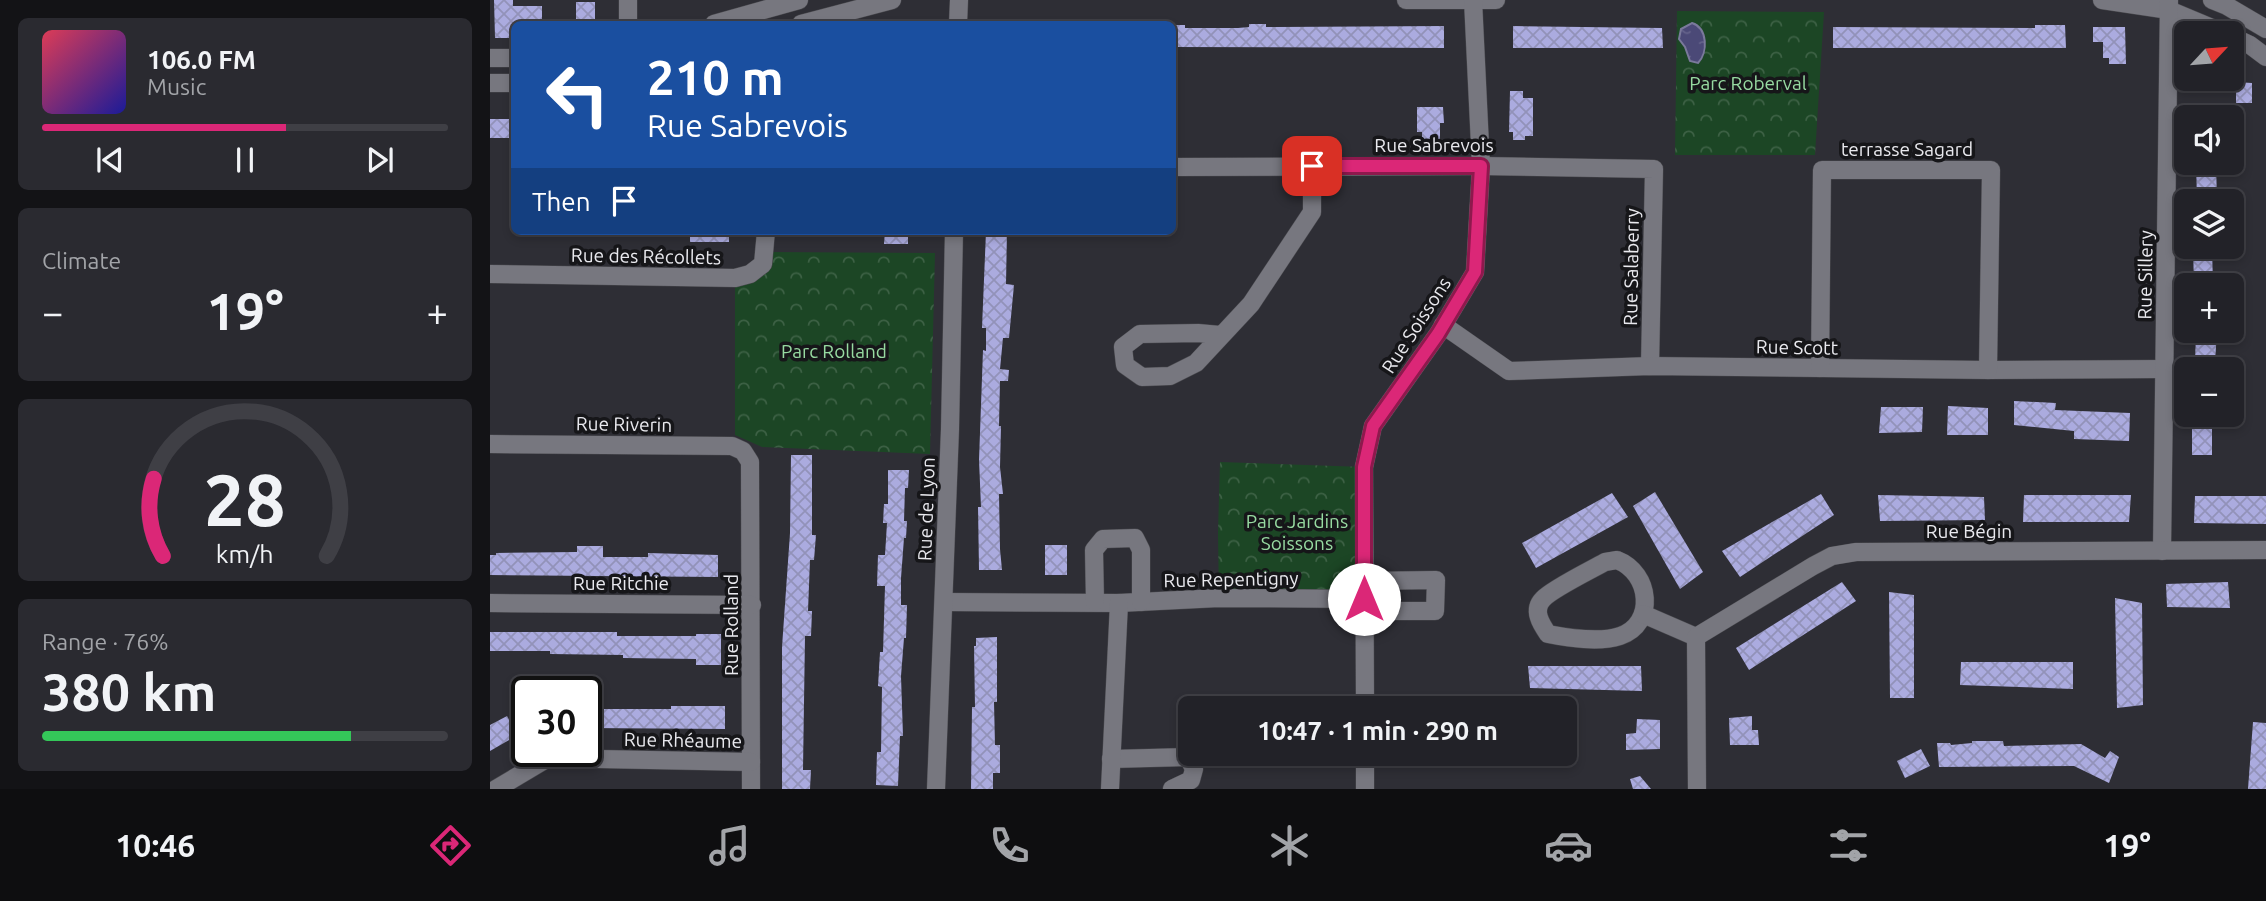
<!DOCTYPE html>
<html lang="en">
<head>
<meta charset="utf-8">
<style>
	body { margin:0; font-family:Ubuntu,sans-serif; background:#2a2a30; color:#f1f3f6; height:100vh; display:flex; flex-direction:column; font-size:26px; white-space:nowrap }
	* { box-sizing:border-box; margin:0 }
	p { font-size:23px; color:#a2a4a8 }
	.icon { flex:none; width:38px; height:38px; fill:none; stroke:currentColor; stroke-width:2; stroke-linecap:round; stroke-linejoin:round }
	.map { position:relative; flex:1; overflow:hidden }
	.details { display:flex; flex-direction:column; gap:18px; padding:18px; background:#131316; width:490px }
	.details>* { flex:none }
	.banner { position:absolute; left:21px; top:21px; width:665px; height:214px; border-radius:10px; box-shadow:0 4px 10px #0003,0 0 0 2px #3f3f45; background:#1a4fa0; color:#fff; overflow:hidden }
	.needle { width:46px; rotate:64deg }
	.controls { position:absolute; left:1684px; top:21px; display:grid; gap:14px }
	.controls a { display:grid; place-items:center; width:70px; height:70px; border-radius:10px; background:#222228; box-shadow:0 4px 10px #0003,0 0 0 2px #3f3f45; font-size:35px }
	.speed { position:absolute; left:21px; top:676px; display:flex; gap:14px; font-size:35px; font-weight:700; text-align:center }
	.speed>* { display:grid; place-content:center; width:91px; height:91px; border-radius:50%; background:#222228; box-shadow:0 4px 10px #0003,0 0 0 2px #3f3f45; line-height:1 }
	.speed .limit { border:4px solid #111; border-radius:10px; background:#fff; color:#111 }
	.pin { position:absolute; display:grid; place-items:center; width:60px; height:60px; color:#fff; margin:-30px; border-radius:14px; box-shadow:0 4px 10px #0006 }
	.me { position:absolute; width:77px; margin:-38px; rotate:0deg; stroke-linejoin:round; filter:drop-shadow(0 0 5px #0008) }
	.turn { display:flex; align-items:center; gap:24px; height:147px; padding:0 21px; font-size:32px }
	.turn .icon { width:91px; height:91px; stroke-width:2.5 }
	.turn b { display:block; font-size:49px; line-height:60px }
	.then { display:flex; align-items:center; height:66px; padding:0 21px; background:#0003; gap:14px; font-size:26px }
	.big { font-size:52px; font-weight:700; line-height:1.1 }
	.details .card { flex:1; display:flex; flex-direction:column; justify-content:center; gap:10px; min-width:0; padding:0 24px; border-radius:10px; background:#2a2a30 }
	.details .dial { align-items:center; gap:0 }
	.dial svg { height:182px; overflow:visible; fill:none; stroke:#3f3f45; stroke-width:7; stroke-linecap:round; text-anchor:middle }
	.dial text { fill:#f1f3f6; stroke:none }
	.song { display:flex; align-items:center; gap:21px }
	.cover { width:84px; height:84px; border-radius:10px; background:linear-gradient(135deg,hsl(350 70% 55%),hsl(240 70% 35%)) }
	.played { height:7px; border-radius:4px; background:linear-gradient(90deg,#db2777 60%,#3f3f45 60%) }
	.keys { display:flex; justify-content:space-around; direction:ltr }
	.heat { display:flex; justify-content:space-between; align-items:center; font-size:38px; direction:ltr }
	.charge { height:10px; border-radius:5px; background:linear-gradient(90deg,#34c759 76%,#3f3f45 0) }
	.trip { position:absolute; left:688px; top:696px; width:399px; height:70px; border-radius:10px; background:#222228; box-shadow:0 4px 10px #0003,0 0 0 2px #3f3f45; font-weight:700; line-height:70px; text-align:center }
	.tabs { display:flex; height:112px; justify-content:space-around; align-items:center; background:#0e0e10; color:#a2a4a8 }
	.tabs .icon { width:49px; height:49px }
	.tabs .active { color:#db2777 }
	.tabs b { font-size:32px; color:#f1f3f6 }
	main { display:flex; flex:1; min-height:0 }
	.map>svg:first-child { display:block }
	.park { fill:url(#park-crowns) }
	.water { fill:url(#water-ripples); stroke:#7a799b; stroke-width:2 }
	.building { fill:url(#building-cross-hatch) }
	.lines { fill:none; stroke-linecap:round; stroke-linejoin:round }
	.minor-casing { stroke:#49494e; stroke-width:19 }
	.minor { stroke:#77777f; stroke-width:18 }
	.route-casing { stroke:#8e194d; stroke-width:18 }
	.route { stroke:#db2777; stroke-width:12 }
	.labels { text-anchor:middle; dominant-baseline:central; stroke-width:7; stroke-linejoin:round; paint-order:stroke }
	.park-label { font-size:19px; fill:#97daa1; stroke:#161619 }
	.street-label { font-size:19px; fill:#e9e9ee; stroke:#161619 }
</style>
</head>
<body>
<main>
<section class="details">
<div class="card">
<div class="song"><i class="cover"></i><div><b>106.0 FM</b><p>Music</p></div></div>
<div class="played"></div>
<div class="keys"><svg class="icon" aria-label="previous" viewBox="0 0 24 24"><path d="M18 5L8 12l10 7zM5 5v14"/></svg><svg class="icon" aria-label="pause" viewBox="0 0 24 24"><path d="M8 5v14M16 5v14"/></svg><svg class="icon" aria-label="next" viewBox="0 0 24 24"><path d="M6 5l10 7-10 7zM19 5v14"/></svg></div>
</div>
<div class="card"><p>Climate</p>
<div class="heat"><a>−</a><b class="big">19°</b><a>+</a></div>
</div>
<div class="card dial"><svg viewBox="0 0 100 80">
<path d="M14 69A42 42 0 1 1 86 69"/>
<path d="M14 69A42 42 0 0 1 10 35" stroke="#db2777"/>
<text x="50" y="56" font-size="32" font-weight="700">28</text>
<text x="50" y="72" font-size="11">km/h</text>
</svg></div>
<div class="card"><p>Range · 76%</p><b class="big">380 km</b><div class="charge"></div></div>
</section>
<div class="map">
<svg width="1776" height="789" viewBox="0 0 1776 789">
	<defs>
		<pattern id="park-crowns" width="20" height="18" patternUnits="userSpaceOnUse" patternTransform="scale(1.75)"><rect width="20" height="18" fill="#1c4625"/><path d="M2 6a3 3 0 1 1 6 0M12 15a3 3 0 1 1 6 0" fill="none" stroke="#3d6145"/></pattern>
		<pattern id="water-ripples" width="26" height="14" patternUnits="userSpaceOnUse" patternTransform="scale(1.75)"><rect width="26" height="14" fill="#4b4977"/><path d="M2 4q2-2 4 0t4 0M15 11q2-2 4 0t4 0" fill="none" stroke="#65638b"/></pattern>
		<pattern id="building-cross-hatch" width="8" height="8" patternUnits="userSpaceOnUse" patternTransform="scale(1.75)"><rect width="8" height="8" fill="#ababdf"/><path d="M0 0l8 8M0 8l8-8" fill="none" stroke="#9292b9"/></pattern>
	</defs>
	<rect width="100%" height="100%" fill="#2e2e35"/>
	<g class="park">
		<polygon points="1187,11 1334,12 1325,155 1185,155"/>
		<polygon points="276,252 445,253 440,454 272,447 245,435 245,278"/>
		<polygon points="730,462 874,467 874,599 729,598 728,533"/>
	</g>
	<path class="water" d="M1202 23C1218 28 1218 53 1208 63L1200 61 1195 47 1189 39 1191 29Z"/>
	<g class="building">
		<polygon points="4,0 23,0 23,6 52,6 52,24 23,24 23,38 5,38"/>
		<rect x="86" y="2" width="19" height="22"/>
		<polygon points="759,24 776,24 776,27 786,27 954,26 954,48 682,47 682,25 695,25 695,28 748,28 759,27"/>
		<polygon points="1545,25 1575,25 1576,48 1343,48 1343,27 1545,28"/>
		<polygon points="1023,26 1172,28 1173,48 1023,48"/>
		<polygon points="1603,27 1635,27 1636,64 1619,64 1619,58 1613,58 1613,42 1603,42"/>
		<polygon points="1746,82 1762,83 1762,103 1746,103"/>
		<polygon points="1020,91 1033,91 1033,98 1043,98 1043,136 1035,136 1035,140 1023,140 1023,132 1019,132"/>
		<polygon points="927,107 953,107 954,123 950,123 950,139 932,139 932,132 927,132"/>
		<rect x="0" y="119" width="24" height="19"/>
		<polygon points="1706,163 1726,163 1727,201 1707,201"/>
		<rect x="200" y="231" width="39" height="11"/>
		<polygon points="395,231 418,231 418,244 394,244"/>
		<polygon points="496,231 517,231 516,284 524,285 519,338 513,338 510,369 519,370 518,381 510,381 509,426 511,426 510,467 513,494 509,494 510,549 512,570 489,570 488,507 491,507 489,460 493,350 496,351 496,328 492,328"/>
		<polygon points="1703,247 1722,247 1723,285 1704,285"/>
		<polygon points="1706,332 1727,332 1725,362 1705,362"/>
		<polygon points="1524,401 1566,403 1565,410 1640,413 1639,441 1584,439 1584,431 1524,425"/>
		<polygon points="1458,406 1498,408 1498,435 1457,435"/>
		<polygon points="1391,407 1433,407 1432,432 1389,433"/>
		<polygon points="1702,425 1722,426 1722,455 1702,455"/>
		<polygon points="301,455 322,455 322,535 326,535 324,560 320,560 318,611 322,611 321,636 315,636 313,770 321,770 320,789 292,789 292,647 300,533"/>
		<polygon points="398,470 419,470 418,488 415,488 414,521 417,521 416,538 414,538 411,578 411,605 417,605 416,638 414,638 411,676 413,736 410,736 408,786 386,785 387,752 391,752 392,687 388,686 390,652 393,652 395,586 387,586 388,555 395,555 397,523 393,523 394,504 398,504"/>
		<polygon points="1165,492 1213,572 1190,589 1143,506"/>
		<polygon points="1122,493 1138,517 1046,568 1032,543"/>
		<polygon points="1331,494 1344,515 1250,577 1232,551"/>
		<polygon points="1388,495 1494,497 1495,520 1390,521"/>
		<polygon points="1534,495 1641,495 1639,522 1533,522"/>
		<polygon points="1705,496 1776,496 1776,524 1704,523"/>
		<rect x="555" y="545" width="22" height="30"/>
		<polygon points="87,546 113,546 113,557 158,557 158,553 228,555 228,577 0,575 0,555 6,555 6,553 87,552"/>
		<polygon points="1352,582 1366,601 1259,670 1246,648"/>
		<polygon points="1738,582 1740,608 1677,607 1676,584"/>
		<polygon points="1399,592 1424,595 1424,698 1400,698"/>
		<polygon points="1625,598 1652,603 1653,705 1627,708"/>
		<polygon points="0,632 127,632 127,636 206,636 206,634 231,634 231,665 206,665 206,659 133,658 133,655 60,654 60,651 0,651"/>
		<polygon points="507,637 507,702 504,702 505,745 510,745 510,773 503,773 503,789 481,789 482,707 485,707 484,646 486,646 486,638"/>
		<polygon points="1471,662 1583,662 1583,689 1470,685"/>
		<polygon points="1038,666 1151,666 1152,691 1040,688"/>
		<polygon points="96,704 111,704 111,709 181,709 181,706 235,706 235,729 96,728"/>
		<polygon points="17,716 28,735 0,751 0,725"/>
		<polygon points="1262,716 1262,730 1268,730 1269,745 1240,745 1239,718"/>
		<polygon points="1147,719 1170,720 1170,749 1136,750 1136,734 1146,733"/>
		<polygon points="1763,722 1776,723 1776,789 1758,789"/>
		<polygon points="1482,741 1513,741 1514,746 1591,744 1615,758 1620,751 1629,757 1619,783 1584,766 1449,767 1447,743 1460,743 1461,745 1482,743"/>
		<polygon points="1431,749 1440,766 1415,778 1407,761"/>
		<polygon points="1150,776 1161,789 1143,789 1140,779"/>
	</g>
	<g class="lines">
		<g class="minor-casing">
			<g id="minor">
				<polyline points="138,0 138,24"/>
				<polyline points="916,0 1006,0"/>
				<polyline points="1612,0 1679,10 1734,33"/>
				<polyline points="1722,0 1737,6 1776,29"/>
				<polyline points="224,24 309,0"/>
				<polyline points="311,24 402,0"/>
				<polyline points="468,24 469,0"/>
				<polyline points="1741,36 1760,45 1776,57"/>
				<polyline points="0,58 24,58"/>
				<polyline points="0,83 24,83"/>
				<polyline points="682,167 991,166 1164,169 1160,366"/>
				<polyline points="0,274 245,278 260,274 273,264 276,231"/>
				<polyline points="953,325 1019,371 1160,366 1498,370 1675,369"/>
				<polyline points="730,335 708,333 650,334 633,347 635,365 652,377 680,376 706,363 761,304 822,212 822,166"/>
				<polyline points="1330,368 1332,170 1501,170 1498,370"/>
				<polyline points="0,444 242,446 253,451 260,462 261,789"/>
				<polyline points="1672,551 1679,0"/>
				<path d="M1127 560C1161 573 1166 624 1130 636 1109 643 1079 638 1058 634 1051 624 1042 610 1053 599 1062 589 1101 570 1115 562Z"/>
				<polyline points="454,602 629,603 729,598 874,599"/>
				<polyline points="605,602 604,550 613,539 645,538 651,550 651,602"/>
				<polyline points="0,603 262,605"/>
				<polyline points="874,611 945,611 946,580 875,581"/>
				<polyline points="1153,614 1206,637"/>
				<polyline points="875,709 874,467 883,426 948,334 985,272 991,166 983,0"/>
				<polyline points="875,754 875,789"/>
				<polyline points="621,759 698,757 704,769 701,780 682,789"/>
				<polyline points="6,789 58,758 261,762"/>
				<polyline points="446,789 460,429 464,231"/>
				<polyline points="620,789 629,603"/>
				<polyline points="1207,789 1206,637 1323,566 1342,556 1366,552 1776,550"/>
			</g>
		</g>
		<use href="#minor" class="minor"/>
	</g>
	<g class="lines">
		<g class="route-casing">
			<polyline id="route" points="822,166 991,166 985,272 948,334 883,426 874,467 874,599"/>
		</g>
		<use href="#route" class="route"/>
	</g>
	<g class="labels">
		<g class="park-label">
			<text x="1258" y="83">Parc Roberval</text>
			<text x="344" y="351">Parc Rolland</text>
			<text x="807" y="521">Parc Jardins<tspan x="807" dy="22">Soissons</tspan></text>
		</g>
		<g class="street-label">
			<text x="944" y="145">Rue Sabrevois</text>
			<text x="1417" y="149">terrasse Sagard</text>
			<text transform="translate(156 256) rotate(1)">Rue des Récollets</text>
			<text transform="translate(1141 267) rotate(-89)">Rue Salaberry</text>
			<text transform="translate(1655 275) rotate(-89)">Rue Sillery</text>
			<text transform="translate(926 325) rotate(-57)">Rue Soissons</text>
			<text transform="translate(1307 347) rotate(1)">Rue Scott</text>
			<text transform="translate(134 424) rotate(1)">Rue Riverin</text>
			<text transform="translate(436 509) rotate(-88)">Rue de Lyon</text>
			<text x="1479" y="531">Rue Bégin</text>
			<text transform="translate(741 579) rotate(-1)">Rue Repentigny</text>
			<text x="131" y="583">Rue Ritchie</text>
			<text transform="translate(241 625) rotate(-90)">Rue Rolland</text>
			<text transform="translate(193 740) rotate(1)">Rue Rhéaume</text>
		</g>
	</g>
</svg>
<div class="controls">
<a><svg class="needle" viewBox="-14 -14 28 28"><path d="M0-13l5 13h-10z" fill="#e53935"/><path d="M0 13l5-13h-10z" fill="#a2a4a8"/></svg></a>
<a><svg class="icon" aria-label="sound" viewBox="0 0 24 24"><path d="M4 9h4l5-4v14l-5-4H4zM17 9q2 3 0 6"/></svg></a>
<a><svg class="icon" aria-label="layers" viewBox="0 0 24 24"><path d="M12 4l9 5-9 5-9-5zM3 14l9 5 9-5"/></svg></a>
<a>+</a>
<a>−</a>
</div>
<div class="speed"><div class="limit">30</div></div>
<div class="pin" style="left:822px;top:166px;background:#d93025"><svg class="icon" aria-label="arrive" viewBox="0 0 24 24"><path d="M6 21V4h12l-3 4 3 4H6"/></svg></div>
<svg class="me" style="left:874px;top:599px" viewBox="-20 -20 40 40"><circle r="19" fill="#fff"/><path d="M0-13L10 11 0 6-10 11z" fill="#db2777"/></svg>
<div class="trip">10:47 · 1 min · 290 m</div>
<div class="banner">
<div class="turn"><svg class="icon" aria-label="left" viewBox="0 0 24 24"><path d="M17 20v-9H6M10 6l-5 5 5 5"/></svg><div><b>210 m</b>Rue Sabrevois</div></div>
<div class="then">Then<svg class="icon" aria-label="arrive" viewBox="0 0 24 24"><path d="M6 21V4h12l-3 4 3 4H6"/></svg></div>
</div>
</div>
</main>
<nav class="tabs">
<b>10:46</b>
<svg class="icon active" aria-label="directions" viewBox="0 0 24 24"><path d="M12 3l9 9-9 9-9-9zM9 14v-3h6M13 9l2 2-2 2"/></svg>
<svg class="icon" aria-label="music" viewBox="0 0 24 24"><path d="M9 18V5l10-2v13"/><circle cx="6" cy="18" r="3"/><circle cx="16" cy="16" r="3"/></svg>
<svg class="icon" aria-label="phone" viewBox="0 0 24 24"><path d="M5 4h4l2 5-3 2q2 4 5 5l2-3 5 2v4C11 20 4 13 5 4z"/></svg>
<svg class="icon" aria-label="climate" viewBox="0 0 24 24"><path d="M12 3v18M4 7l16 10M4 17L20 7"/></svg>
<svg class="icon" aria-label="car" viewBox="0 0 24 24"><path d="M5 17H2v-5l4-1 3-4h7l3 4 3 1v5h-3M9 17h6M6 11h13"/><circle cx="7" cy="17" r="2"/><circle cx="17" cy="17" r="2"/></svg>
<svg class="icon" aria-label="filters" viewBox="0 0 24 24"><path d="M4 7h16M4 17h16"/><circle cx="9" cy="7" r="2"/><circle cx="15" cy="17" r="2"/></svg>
<b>19°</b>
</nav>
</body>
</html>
